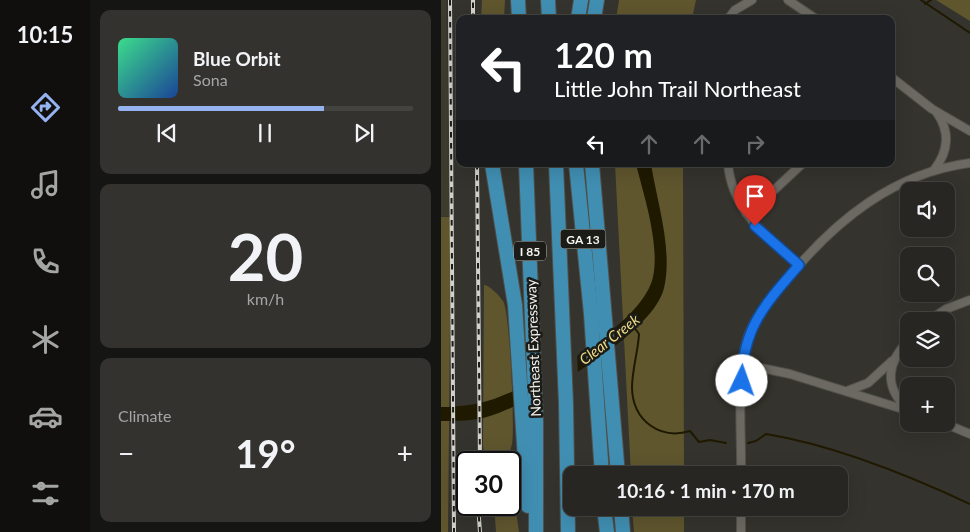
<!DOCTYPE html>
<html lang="en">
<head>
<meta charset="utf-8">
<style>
	body { margin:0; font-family:Lato,sans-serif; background:#33322f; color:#f1f3f6; height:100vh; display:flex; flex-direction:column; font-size:19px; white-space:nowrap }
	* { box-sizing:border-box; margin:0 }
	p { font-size:16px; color:#a4a5a5 }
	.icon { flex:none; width:28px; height:28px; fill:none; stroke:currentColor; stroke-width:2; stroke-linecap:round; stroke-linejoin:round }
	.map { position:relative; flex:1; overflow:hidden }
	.panel { display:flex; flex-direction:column; gap:10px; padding:10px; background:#151513; width:351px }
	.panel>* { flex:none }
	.guide { position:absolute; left:15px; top:15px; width:439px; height:152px; border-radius:10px; box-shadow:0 5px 20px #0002,0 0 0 1px #434340; background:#202124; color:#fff; overflow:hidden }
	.controls { position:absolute; left:459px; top:182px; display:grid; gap:10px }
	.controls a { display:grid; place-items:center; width:55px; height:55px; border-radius:10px; background:#272622; box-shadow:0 5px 20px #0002,0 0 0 1px #434340; font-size:25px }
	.speed { position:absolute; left:15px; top:451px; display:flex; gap:10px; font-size:25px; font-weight:700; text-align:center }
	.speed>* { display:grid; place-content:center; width:65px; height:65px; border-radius:50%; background:#272622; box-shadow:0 5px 20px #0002,0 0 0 1px #434340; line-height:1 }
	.speed .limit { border:2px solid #111; border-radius:8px; background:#fff; color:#111 }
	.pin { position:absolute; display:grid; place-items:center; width:42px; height:42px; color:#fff; margin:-51px -21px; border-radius:50% 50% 50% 0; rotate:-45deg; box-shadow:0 0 5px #0007 }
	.pin .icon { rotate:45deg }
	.me { position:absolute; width:55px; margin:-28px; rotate:3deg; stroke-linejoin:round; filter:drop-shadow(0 0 4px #0008) }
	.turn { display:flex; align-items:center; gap:18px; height:105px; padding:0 15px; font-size:22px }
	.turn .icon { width:65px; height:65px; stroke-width:2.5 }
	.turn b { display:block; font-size:35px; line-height:42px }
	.lanes { display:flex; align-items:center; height:48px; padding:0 15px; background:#0003; justify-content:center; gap:25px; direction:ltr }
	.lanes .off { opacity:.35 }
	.big { font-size:38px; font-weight:700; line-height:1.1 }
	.panel .tile { flex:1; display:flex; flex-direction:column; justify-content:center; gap:8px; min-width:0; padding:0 18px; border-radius:10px; background:#33322f }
	.panel .dial { align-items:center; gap:0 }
	.dial b { font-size:65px; line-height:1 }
	.song { display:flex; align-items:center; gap:15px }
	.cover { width:60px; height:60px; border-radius:8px; background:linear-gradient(135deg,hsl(150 70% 55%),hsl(220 70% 35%)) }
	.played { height:5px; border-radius:2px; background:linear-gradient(90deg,#95b2f1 70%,#434340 70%) }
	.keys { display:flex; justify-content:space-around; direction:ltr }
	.heat { display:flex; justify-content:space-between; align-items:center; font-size:28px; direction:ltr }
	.trip { position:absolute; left:122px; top:466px; width:285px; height:50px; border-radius:10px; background:#272622; box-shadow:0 5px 20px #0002,0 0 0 1px #434340; font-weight:700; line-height:50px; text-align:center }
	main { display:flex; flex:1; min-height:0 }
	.menu { display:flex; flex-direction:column; width:90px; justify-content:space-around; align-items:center; background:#100f0e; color:#a4a5a5 }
	.menu .icon { width:35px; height:35px }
	.menu .selected { color:#95b2f1 }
	.menu b { font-size:22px; color:#f1f3f6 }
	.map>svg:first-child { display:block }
	.built { fill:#3d3a2e }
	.green { fill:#5f562e }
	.water { fill:#1f1900 }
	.pier { fill:#34332d }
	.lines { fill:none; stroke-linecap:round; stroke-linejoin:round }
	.stream { stroke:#1f1900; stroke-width:2 }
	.minor-casing { stroke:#504f49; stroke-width:10 }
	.motorway-casing { stroke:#504f49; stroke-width:16 }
	.minor { stroke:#6b6962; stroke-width:8 }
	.motorway { stroke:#408fb3; stroke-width:14 }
	.rail-casing { stroke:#d2d1cc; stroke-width:4 }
	.rail { stroke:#1b1b18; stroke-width:2; stroke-dasharray:5.5; stroke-linecap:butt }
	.route-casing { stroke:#114b97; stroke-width:12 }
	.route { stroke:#1a73e8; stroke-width:9 }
	.labels { text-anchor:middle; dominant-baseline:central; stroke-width:5; stroke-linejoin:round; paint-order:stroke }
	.shield { fill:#1b1b18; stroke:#b3b2ae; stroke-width:1 }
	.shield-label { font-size:12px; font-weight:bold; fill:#f4f3ef }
	.street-label { font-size:14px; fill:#f4f3ef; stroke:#1b1b18 }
	.water-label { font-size:15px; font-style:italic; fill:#eedb84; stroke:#1b1b18 }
</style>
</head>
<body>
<main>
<nav class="menu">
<b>10:15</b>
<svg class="icon selected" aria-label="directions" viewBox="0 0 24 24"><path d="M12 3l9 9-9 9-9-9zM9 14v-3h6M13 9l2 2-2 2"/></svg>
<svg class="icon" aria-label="music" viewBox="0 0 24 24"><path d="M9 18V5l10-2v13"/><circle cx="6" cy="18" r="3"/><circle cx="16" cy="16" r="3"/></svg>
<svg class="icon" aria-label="phone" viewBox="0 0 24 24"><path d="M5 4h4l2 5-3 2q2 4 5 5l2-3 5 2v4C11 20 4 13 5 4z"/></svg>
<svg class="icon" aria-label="climate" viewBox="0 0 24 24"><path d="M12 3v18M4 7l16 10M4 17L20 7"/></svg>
<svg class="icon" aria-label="car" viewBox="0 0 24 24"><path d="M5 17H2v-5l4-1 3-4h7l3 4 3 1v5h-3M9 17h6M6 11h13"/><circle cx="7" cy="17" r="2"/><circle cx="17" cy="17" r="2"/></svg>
<svg class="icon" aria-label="filters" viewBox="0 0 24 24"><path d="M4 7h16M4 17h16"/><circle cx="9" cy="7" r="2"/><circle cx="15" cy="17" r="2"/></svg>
</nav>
<section class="panel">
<div class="tile">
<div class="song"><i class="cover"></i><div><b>Blue Orbit</b><p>Sona</p></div></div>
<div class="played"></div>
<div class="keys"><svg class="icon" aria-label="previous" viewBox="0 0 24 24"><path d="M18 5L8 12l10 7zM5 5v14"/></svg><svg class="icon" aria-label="pause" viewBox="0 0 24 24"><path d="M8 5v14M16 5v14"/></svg><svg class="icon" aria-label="next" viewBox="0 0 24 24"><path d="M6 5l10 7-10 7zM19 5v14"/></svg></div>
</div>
<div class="tile dial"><b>20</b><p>km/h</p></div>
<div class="tile"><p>Climate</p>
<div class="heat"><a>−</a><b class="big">19°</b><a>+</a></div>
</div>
</section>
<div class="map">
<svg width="529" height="532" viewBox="0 0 529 532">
	<rect width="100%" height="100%" fill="#34332d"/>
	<polygon class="built" points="0,0 5,0 10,216 0,217"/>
	<g class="green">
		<polygon points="41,0 64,0 63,19 40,19"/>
		<polygon points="178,0 255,0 251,19 175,19"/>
		<polygon points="495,0 529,0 529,21"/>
		<polygon points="174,164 242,164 243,475 190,475"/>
		<polygon points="0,217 10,217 7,532 0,532"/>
		<path d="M43 285C48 285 59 296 62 301 69 310 74 429 71 444 70 450 66 456 63 461L51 462 44 456 42 446Z"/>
		<polygon points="69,501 75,511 78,532 55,532 53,505 69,505"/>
		<polygon points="191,508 243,508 243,532 193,532"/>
	</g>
	<path class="water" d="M195 164H210C216 202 232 249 223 288 212 335 93 402 49 416 33 421 16 421 0 421V407C18 407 35 405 53 399 96 384 202 324 212 277 219 244 203 196 195 164Z"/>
	<polygon class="pier" points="136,352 137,375 74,409 73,388"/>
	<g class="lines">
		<g class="stream">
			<polyline points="480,0 529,33"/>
			<polyline points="484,4 490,0"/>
			<path d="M193 327 198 334C197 352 191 370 191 388 192 421 219 440 249 431L258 442 269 440 285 443"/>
			<path d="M307 443 315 441 325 434C392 445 467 475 529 504"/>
		</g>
		<g class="minor-casing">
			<g id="minor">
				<polyline points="347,0 375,19"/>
				<polyline points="287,19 294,10 311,0"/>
				<polyline points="450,77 491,109 529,131"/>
				<path d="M287 164C291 210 325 237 358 265"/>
				<path d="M493 170C507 152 510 133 496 113"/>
				<polyline points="305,213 316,206 361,164"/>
				<polyline points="487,321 505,309 529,300"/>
				<polyline points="301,364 349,374 468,411"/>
				<polyline points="406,391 427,383 451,361"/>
				<path d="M467 409C442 387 446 362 468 340"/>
				<polyline points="505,424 529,434"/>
				<path d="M300 475C301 438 295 373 306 339 314 315 331 296 348 277 395 220 453 173 529 163"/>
				<polyline points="300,532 300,508"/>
			</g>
		</g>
		<g class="motorway-casing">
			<g id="motorway">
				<polyline points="77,0 78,19"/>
				<polyline points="107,0 108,19"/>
				<polyline points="137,19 140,0"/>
				<polyline points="153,19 156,0"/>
				<polyline points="51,164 74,305 87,506"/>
				<polyline points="85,164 95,422 95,532"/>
				<polyline points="115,164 125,404 127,532"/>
				<polyline points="135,164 150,314 161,475"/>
				<polyline points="151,164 177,475"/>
				<polyline points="163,508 166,532"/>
				<polyline points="180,508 182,532"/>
			</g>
		</g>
		<use href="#minor" class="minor"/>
		<use href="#motorway" class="motorway"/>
		<g class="rail-casing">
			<g id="rail">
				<polyline points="9,0 13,532"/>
				<polyline points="32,19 32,0"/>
				<polyline points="36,164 39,462"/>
				<polyline points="37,505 39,532"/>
			</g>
		</g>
		<use href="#rail" class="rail"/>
	</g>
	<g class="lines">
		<g class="route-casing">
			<path id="route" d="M301 381C301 328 325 303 358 265L314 226"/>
		</g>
		<use href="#route" class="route"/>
	</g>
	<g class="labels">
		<g class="shield">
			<rect x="119.5" y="229.5" width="45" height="19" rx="4"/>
			<rect x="73" y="241.5" width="32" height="19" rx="4"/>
		</g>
		<g class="shield-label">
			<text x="142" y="239">GA 13</text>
			<text x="89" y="251">I 85</text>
		</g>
		<g class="street-label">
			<text transform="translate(92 348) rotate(-92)">Northeast Expressway</text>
		</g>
		<g class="water-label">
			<text transform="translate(168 339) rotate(-38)">Clear Creek</text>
		</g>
	</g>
</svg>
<div class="controls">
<a><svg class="icon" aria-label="sound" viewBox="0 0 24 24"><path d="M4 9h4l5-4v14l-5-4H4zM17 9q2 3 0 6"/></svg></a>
<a><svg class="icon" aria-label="search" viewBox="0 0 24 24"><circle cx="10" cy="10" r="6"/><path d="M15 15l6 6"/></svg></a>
<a><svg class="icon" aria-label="layers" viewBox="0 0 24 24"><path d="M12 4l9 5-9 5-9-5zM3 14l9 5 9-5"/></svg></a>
<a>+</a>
</div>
<div class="speed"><div class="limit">30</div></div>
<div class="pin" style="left:314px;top:226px;background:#d93025"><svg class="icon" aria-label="arrive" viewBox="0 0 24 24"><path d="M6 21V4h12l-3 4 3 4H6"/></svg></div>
<svg class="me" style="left:301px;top:381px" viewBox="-20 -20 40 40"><circle r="19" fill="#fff"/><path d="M0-13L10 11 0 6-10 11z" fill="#1a73e8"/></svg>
<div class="trip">10:16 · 1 min · 170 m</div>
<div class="guide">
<div class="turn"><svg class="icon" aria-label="left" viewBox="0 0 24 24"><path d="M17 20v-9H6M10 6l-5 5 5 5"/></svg><div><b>120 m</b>Little John Trail Northeast</div></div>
<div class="lanes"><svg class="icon" aria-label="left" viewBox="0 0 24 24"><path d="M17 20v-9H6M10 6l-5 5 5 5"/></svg><svg class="icon off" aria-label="ahead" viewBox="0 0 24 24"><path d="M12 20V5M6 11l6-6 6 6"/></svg><svg class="icon off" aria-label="ahead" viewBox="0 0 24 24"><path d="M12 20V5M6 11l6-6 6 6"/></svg><svg class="icon off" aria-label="right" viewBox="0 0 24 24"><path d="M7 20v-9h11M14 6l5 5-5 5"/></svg></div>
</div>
</div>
</main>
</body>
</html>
